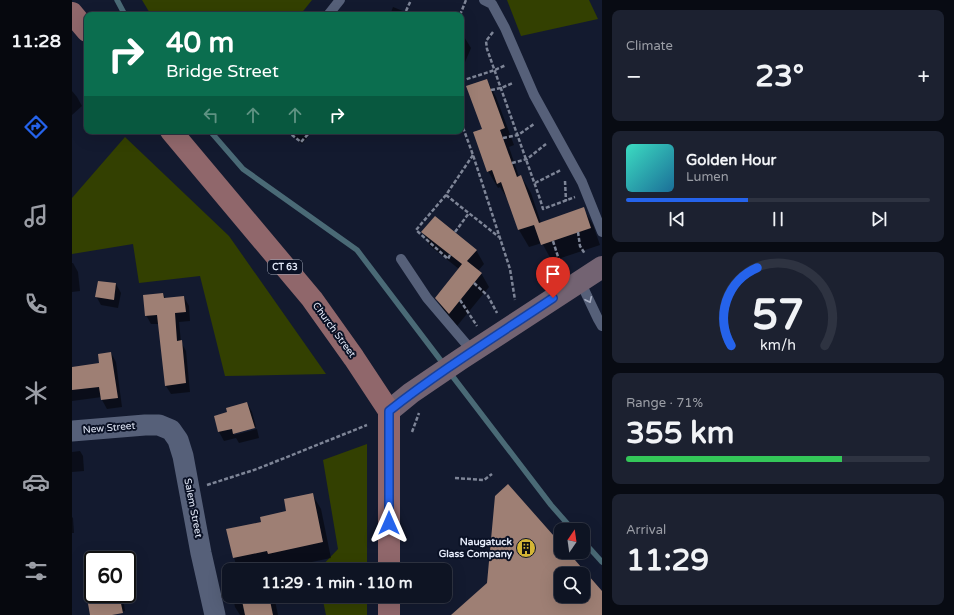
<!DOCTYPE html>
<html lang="en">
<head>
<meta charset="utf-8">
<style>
	body { margin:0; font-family:"Varela Round",sans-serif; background:#1c2130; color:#f1f3f6; height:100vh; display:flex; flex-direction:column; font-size:15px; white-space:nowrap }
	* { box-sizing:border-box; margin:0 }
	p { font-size:13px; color:#9b9ea6 }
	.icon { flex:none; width:22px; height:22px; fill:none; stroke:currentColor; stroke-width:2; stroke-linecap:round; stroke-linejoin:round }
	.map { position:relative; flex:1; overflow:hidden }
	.drawer { display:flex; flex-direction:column; gap:10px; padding:10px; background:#080b13; width:352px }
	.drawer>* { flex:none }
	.banner { position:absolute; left:12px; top:12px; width:380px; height:122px; border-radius:8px; box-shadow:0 4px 16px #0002,0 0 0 1px #2e3341; background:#0b6e4f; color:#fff; overflow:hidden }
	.needle { width:26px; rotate:13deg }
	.tools { position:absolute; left:482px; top:523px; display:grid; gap:8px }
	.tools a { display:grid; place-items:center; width:36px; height:36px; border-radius:8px; background:#0e1423; box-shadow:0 4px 16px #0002,0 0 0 1px #2e3341; font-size:20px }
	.speed { position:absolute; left:12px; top:551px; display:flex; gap:8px; font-size:20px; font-weight:700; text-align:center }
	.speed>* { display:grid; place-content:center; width:52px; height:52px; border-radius:50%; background:#0e1423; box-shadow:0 4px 16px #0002,0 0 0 1px #2e3341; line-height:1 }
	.speed .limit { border:2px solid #111; border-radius:6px; background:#fff; color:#111 }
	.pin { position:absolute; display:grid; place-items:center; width:34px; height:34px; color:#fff; margin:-41px -17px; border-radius:50% 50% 50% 0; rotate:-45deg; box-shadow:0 0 4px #0007 }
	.pin .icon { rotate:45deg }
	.me { position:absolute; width:44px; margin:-22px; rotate:0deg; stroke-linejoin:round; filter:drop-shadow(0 0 3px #0008) }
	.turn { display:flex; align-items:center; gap:14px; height:84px; padding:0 16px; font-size:18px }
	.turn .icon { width:52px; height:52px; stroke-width:2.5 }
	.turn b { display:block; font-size:28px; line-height:34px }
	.lanes { display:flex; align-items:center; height:38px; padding:0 16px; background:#0003; justify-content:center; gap:20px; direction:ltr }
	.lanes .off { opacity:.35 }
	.big { font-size:30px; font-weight:700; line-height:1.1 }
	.drawer .widget { flex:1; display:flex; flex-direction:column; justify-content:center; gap:6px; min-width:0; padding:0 14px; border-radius:8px; background:#1c2130 }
	.drawer .dial { align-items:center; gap:0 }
	.dial svg { height:104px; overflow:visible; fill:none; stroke:#2e3341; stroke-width:7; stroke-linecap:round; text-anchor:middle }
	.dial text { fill:#f1f3f6; stroke:none }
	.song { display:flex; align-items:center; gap:12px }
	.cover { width:48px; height:48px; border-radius:6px; background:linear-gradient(135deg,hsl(170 70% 55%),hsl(200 70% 35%)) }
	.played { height:4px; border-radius:2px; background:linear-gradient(90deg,#2563eb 40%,#2e3341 40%) }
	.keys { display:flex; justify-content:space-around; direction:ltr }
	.heat { display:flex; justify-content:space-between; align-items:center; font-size:22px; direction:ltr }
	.charge { height:6px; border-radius:3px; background:linear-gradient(90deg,#34c759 71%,#2e3341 0) }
	.trip { position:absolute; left:150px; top:563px; width:230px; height:40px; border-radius:8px; background:#0e1423; box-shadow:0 4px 16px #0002,0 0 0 1px #2e3341; font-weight:700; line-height:40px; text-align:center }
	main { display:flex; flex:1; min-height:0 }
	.dock { display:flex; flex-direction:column; width:72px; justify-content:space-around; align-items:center; background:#06080e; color:#9b9ea6 }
	.dock .icon { width:28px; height:28px }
	.dock .selected { color:#2563eb }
	.dock b { font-size:18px; color:#f1f3f6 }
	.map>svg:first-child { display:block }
	.green { fill:#334001 }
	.shadow { fill:#0007 }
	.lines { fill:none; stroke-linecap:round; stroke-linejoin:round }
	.stream { stroke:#4a6a76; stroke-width:5.5 }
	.building { fill:#9e7f74; fill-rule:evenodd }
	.path { stroke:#7e8597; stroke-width:2.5; stroke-dasharray:4 2; stroke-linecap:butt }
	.service { stroke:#566079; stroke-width:10 }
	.minor { stroke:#566079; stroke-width:21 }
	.secondary { stroke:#736372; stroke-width:22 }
	.primary { stroke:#90676b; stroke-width:22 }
	.oneway { stroke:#a5acc0 }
	.route-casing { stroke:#184099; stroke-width:10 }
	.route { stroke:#2563eb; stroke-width:7 }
	.labels { text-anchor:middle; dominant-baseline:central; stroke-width:4; stroke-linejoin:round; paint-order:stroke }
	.shield { fill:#0a1125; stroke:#a3aaba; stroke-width:1 }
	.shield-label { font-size:9px; font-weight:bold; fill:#e5ebfa }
	.street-label { font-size:10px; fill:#e5ebfa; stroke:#0a1125 }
	.poi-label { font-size:10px; font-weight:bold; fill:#e5ebfa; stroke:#0a1125; text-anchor:end }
</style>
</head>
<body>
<main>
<nav class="dock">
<b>11:28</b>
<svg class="icon selected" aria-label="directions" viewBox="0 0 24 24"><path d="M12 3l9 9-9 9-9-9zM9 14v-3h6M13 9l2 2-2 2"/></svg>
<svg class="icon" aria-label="music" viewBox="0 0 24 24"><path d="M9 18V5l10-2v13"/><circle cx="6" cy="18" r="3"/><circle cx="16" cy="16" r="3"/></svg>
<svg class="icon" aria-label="phone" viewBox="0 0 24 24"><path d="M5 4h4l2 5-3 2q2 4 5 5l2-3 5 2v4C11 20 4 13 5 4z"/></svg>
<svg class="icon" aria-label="climate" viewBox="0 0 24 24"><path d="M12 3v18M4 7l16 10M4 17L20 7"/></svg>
<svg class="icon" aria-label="car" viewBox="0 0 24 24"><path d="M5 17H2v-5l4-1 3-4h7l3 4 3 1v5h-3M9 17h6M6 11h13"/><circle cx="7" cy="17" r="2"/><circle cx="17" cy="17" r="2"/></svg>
<svg class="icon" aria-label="filters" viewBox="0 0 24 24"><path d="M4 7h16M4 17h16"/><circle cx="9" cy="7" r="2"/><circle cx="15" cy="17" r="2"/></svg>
</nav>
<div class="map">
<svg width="530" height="615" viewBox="0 0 530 615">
	<rect width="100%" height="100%" fill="#131a2f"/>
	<g class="green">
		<polygon points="70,0 240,0 228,15 79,15"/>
		<polygon points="435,0 517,0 526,19 449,36"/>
		<polygon points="53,137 157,236 254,374 153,376 128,276 67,283 61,244 0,254 0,198"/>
		<polygon points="295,444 295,570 246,570 266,549 251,460"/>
		<polygon points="250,596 295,596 295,615 254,615"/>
	</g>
	<g class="shadow">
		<polygon points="321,7 341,15 318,15"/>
		<polygon points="389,34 391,35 399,48 391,67 389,66"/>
		<polygon points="415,80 424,97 442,145 437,147 447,177 449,176 459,193 469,223 511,208 521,225 528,245 480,261 470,243 457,247 447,230 437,200 436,200 428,187 426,188 416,171 411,130"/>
		<polygon points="0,91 5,97 10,106 0,115"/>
		<polygon points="215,131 241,131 230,144"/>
		<polygon points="351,232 404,250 412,264 406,271 409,273 417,287 385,326 372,311 364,298 387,269 358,246"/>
		<polygon points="0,263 1,263 6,272 8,291 0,292"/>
		<polygon points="44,284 49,293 46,308 29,305 24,296"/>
		<polygon points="91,294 94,299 112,297 117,306 118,321 107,322 109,342 114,351 118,392 99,394 94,386 87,324 79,324 74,315"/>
		<polygon points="39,353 44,362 50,407 35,409 30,400 30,397 0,401 0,368 28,364"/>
		<polygon points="175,403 180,412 184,427 162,433 162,435 185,429 187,438 167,443 164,438 152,441 147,432 143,416 157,413"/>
		<polygon points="8,451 11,456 12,471 0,472 0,452"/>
		<polygon points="240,494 249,509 259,558 202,570 165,570 156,530 190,522 215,512"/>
		<polygon points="0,517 1,518 2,533 0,533"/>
		<polygon points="47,595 52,604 53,611 35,615 20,615 35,598"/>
		<polygon points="161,596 202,596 206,615 168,615 163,607"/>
	</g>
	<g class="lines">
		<g class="stream">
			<polyline points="45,0 53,15"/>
			<polyline points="138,131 171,169 285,250 373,366"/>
			<polyline points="378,373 479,505 501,530"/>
			<polyline points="511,541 530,562"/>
		</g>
	</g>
	<g class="building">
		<polygon points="415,79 433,128 428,130 445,177 449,175 467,223 512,207 519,228 469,245 462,225 446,230 429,182 425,184 420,170 415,172 401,132 410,129 394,86"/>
		<polygon points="363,216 405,250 395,261 410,273 377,314 363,298 390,264 349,232"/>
		<polygon points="26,281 44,283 42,300 23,297"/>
		<polygon points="91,293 92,298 112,296 114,312 103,313 105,341 110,340 114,383 93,386 85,315 73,316 71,295"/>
		<polygon points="39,352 46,398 29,400 27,387 0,390 0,367 27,363 26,354"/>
		<polygon points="175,402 183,428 161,434 160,429 146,432 142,416 155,412 154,408"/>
		<path d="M436 484 489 544V552H496L530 591V615H379L415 583 423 496ZM489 574H511V596H489Z"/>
		<polygon points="241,493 251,542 196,554 195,551 161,558 154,529 189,522 188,517 214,511 212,499"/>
		<polygon points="35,594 35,597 47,594 51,613 40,615 18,615 15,598"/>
		<polygon points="169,596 197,596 201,615 173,615"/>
	</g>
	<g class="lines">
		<g class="path">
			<polyline points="334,11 339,0"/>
			<polyline points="388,15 394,0"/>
			<polyline points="421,32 414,41 415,49 468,199 471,209 503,197"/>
			<polyline points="389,81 423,70 434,65"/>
			<polyline points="419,90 429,88 441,83"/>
			<polyline points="389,122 401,155 438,269 443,300"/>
			<polyline points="215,131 229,142 239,131"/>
			<polyline points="431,138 446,135 462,124"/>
			<polyline points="440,163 455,159 474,144"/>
			<polyline points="493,181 494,201"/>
			<polyline points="463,183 489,170"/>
			<polyline points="374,195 427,237"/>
			<polyline points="383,232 397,213"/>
			<polyline points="506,232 508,246 513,254"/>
			<polyline points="481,241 488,263 492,269"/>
			<polyline points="378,255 376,259 344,230 374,195 401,155"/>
			<polyline points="402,283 416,296 425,313"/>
			<polyline points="388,300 405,326"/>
			<polyline points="340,432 347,413"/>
			<polyline points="383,478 412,480 420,474"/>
			<polyline points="135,485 185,469 295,425"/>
		</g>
		<g class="service">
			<polyline points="412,0 420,4 433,28 462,95 510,182 530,232"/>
			<polyline points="256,15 268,0"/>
			<polyline points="329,259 355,298 401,352"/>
			<polyline points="508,281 526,319 530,326"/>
		</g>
		<polyline class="minor" points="0,431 73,425 87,425 99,430 106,440 111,456 129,553 143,615"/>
		<polyline class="secondary" points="317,411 339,393 389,359 530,267"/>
		<g class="primary">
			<polyline points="0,13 15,31"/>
			<polyline points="99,131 240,299 282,358 317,411 317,570"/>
			<polyline points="317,615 317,596"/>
		</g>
	</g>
	<defs><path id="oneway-chevron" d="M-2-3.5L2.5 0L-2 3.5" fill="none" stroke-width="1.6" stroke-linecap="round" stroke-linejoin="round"/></defs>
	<use class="oneway" href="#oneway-chevron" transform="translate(517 300) rotate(65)"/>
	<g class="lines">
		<g class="route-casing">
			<path id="route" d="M317 523V411C369 370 426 335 481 298"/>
		</g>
		<use href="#route" class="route"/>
	</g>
	<defs>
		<g id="building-disc" transform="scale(1)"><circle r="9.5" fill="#d4b535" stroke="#0a1125"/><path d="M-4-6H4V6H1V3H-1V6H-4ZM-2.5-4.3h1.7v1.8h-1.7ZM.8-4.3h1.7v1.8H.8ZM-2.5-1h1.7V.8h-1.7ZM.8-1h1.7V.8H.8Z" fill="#111"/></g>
	</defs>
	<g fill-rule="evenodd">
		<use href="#building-disc" x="454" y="548"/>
	</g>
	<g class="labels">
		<rect class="shield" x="196" y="260" width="34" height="14" rx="3"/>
		<g class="shield-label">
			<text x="213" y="267">CT 63</text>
		</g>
		<g class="street-label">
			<text transform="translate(262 330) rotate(54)">Church Street</text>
			<text transform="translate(37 428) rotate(-5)">New Street</text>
			<text transform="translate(121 508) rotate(79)">Salem Street</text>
		</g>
		<g class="poi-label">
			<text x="440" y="542">Naugatuck<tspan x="440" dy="12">Glass Company</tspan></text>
		</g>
	</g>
</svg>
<div class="tools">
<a><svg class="needle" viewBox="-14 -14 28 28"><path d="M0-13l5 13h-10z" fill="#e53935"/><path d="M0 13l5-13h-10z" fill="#9b9ea6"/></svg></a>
<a><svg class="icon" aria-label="search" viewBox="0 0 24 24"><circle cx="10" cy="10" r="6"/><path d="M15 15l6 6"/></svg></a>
</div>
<div class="speed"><div class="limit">60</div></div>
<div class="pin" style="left:481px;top:298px;background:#d93025"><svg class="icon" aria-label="arrive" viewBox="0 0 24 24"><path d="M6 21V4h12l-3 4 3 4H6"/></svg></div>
<svg class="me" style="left:317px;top:523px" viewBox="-20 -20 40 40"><path d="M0-17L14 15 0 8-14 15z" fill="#2563eb" stroke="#fff" stroke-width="4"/></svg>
<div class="trip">11:29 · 1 min · 110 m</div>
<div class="banner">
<div class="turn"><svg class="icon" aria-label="right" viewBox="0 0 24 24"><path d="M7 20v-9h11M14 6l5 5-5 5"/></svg><div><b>40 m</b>Bridge Street</div></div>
<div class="lanes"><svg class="icon off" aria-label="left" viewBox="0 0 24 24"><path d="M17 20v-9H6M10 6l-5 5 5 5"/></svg><svg class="icon off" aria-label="ahead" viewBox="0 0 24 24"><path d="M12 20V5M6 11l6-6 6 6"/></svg><svg class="icon off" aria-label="ahead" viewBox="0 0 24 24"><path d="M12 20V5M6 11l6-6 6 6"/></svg><svg class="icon" aria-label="right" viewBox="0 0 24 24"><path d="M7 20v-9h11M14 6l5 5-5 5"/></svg></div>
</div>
</div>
<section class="drawer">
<div class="widget"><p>Climate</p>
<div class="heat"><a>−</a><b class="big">23°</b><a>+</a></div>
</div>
<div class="widget">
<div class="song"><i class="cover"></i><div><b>Golden Hour</b><p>Lumen</p></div></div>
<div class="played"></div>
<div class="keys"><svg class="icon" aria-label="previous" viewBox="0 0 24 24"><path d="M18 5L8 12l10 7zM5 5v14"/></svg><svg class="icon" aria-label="pause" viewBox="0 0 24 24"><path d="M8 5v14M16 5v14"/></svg><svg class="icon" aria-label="next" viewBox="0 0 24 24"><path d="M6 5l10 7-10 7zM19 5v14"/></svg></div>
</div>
<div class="widget dial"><svg viewBox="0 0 100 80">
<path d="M14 69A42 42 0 1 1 86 69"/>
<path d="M14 69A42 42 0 0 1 34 9" stroke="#2563eb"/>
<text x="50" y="56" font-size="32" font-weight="700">57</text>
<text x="50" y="72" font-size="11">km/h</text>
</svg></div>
<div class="widget"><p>Range · 71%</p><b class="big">355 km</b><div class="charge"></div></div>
<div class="widget"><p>Arrival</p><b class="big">11:29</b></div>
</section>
</main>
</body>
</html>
